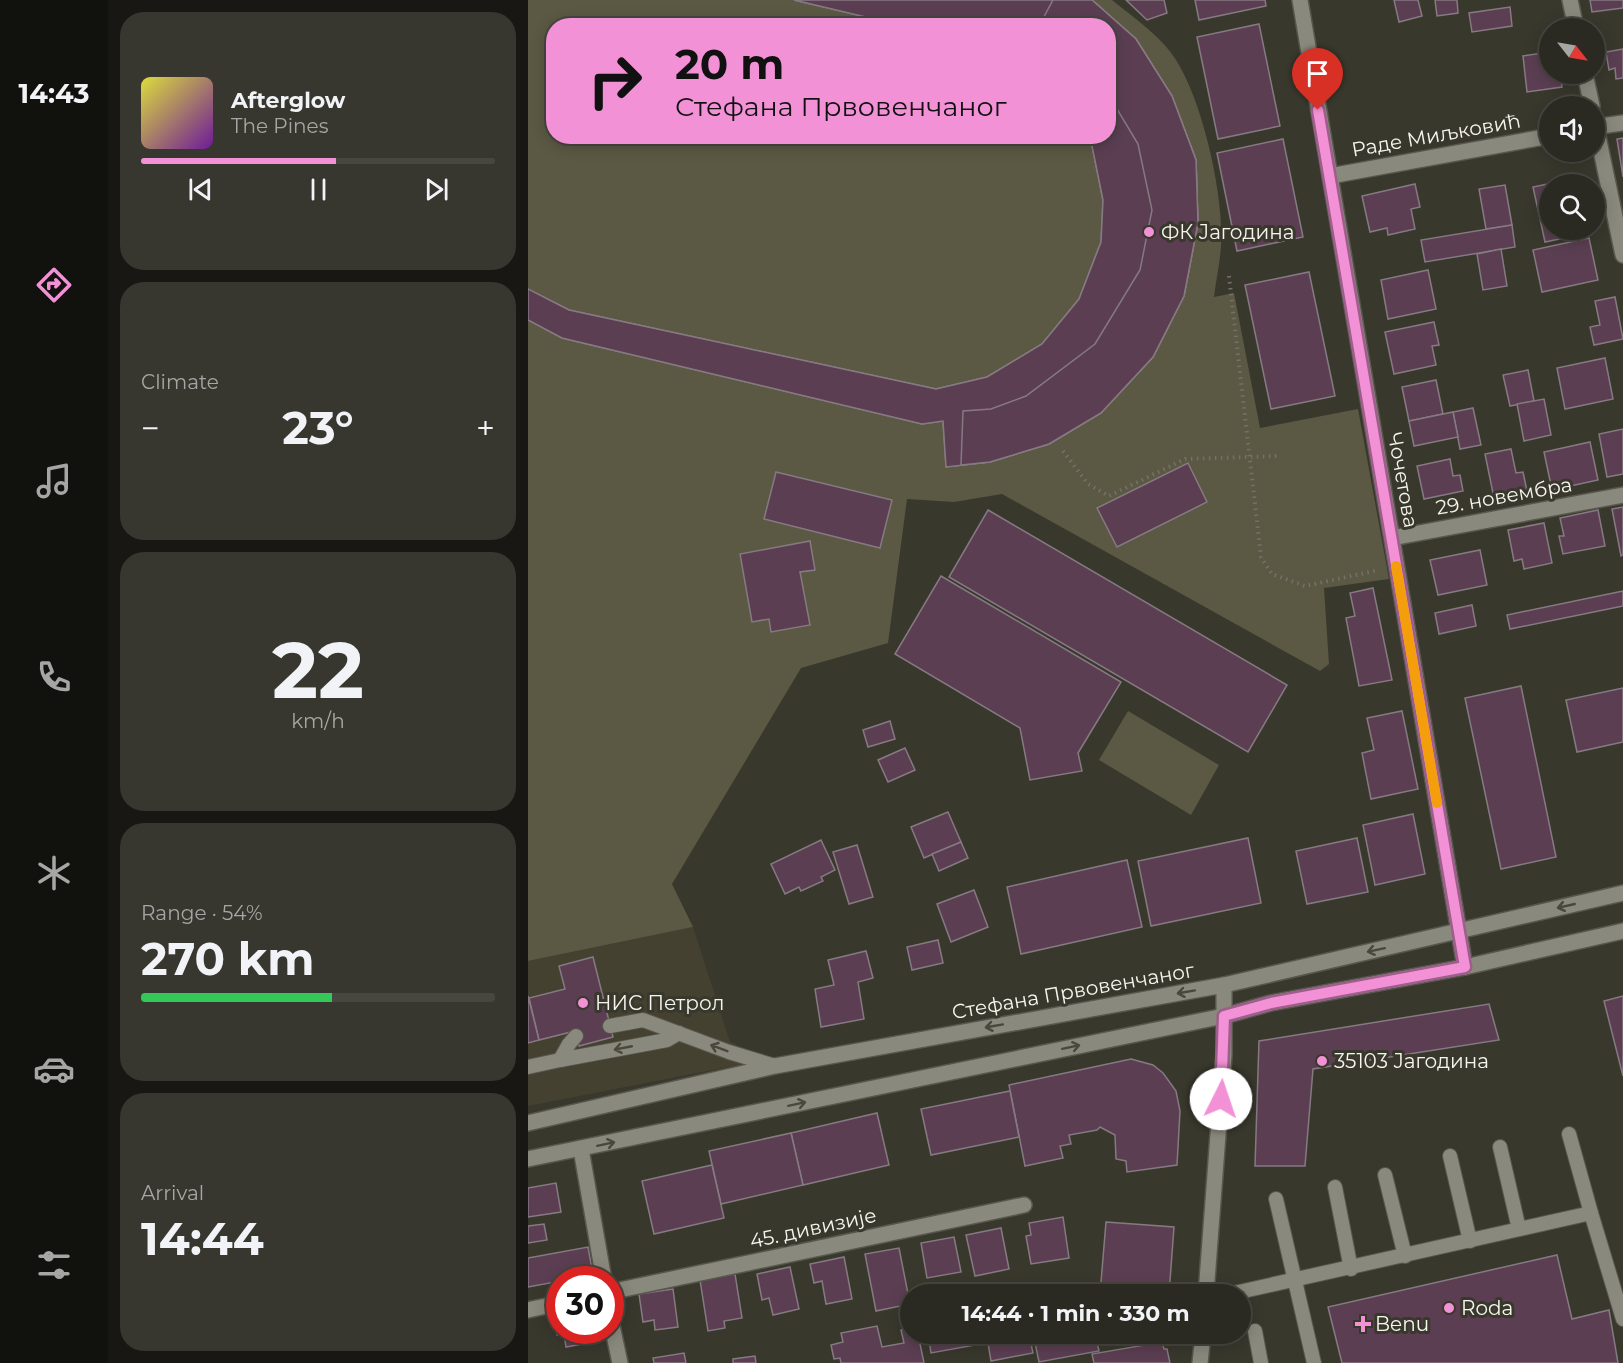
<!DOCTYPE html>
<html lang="en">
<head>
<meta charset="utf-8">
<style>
	body { margin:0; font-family:Montserrat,sans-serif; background:#37362f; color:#f1f3f6; height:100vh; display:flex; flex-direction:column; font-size:22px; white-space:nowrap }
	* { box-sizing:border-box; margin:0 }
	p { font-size:20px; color:#a6a7a5 }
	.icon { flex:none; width:33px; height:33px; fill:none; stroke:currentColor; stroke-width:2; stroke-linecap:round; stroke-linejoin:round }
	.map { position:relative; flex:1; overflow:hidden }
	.side { display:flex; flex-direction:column; gap:12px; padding:12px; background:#181713; width:420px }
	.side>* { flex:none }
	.top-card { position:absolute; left:18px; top:18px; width:570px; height:126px; border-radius:24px; box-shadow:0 3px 15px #0003,0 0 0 2px #474640; background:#f391d6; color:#111; overflow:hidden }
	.needle { width:39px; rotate:121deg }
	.tools { position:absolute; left:1011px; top:18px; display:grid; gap:12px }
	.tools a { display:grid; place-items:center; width:66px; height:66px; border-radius:50%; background:#2b2a22; box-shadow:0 3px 15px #0003,0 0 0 2px #474640; font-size:30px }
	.speed { position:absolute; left:18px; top:1266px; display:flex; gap:12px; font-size:30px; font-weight:700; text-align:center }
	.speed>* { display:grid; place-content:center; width:78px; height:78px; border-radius:50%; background:#2b2a22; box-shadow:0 3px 15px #0003,0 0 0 2px #474640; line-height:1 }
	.speed .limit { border:9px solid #d22; background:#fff; color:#111 }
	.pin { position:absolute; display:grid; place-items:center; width:51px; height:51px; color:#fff; margin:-62px -26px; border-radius:50% 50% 50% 0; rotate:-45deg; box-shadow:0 0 6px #0007 }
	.pin .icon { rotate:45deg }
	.me { position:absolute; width:66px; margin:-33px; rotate:4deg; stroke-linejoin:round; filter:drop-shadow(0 0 4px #0008) }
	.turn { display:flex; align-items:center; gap:21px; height:126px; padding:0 30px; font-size:27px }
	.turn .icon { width:78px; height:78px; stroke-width:2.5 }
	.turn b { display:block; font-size:42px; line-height:51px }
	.big { font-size:45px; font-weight:700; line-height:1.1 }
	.side .card { flex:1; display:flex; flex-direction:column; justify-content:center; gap:9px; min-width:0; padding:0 21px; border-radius:24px; background:#37362f }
	.side .dial { align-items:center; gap:0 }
	.dial b { font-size:78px; line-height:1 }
	.song { display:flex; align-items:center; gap:18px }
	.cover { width:72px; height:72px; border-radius:9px; background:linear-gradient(135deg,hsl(60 70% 55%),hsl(280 70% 35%)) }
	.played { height:6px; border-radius:3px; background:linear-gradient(90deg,#f391d6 55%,#474640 55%) }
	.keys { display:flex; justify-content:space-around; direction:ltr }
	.heat { display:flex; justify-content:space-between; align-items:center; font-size:33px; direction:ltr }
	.charge { height:9px; border-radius:4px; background:linear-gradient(90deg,#34c759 54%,#474640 0) }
	.trip { position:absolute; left:372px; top:1284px; width:351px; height:60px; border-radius:30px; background:#2b2a22; box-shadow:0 3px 15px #0003,0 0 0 2px #474640; font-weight:700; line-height:60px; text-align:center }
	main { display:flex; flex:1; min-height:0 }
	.tabs { display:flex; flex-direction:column; width:108px; justify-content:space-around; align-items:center; background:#11110e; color:#a6a7a5 }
	.tabs .icon { width:42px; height:42px }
	.tabs .on { color:#f391d6 }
	.tabs b { font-size:27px; color:#f1f3f6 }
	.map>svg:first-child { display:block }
	.built { fill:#444130 }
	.green { fill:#5b5843; fill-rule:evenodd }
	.building { fill:#5b3e52; stroke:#867a82; stroke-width:1.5 }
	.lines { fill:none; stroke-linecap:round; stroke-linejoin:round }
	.service-casing { stroke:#58574d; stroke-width:16 }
	.minor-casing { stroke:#58574d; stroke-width:18 }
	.tertiary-casing { stroke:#58574d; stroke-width:18 }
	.path { stroke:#737269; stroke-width:4; stroke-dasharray:1.5 4.5; stroke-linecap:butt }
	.service { stroke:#8a897d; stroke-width:14 }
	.minor { stroke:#8a897d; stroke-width:15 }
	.tertiary { stroke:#8a897d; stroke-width:15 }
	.oneway { stroke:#49483d }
	.route-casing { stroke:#9e5e8b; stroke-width:15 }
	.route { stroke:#f391d6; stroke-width:10 }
	.slow { stroke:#f59e0b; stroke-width:10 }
	.poi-dot { fill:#f391d6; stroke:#39382d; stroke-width:2 }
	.labels { text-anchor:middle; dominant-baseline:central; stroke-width:6; stroke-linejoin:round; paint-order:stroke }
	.street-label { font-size:20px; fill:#f6f5ee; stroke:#39382d }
	.poi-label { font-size:20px; fill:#f6f5ee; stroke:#39382d; text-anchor:start }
</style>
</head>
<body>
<main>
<nav class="tabs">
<b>14:43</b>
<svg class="icon on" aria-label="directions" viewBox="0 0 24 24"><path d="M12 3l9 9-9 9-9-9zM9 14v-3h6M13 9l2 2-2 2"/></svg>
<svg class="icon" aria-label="music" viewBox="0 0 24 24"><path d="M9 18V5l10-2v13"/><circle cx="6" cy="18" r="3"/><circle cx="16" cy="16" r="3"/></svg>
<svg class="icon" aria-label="phone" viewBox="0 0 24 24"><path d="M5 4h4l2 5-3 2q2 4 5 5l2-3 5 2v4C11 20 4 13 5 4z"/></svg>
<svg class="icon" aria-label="climate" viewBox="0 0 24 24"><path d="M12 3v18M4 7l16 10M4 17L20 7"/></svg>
<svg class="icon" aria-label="car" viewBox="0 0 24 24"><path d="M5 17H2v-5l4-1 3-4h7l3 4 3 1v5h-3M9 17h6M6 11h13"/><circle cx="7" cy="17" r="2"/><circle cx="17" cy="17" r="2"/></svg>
<svg class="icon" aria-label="filters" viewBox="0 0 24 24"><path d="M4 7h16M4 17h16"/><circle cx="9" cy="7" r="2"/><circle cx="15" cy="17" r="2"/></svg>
</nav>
<section class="side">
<div class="card">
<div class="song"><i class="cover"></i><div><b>Afterglow</b><p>The Pines</p></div></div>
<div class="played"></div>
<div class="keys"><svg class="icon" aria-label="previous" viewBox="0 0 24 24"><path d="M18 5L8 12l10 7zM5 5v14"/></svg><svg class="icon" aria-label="pause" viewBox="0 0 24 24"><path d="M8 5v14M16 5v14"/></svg><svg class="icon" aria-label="next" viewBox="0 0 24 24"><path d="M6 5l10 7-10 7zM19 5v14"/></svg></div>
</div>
<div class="card"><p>Climate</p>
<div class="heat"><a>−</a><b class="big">23°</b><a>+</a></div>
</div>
<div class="card dial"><b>22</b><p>km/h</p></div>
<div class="card"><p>Range · 54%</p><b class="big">270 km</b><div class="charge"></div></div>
<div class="card"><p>Arrival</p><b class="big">14:44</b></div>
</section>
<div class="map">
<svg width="1095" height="1363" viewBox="0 0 1095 1363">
	<rect width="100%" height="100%" fill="#39382d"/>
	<polygon class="built" points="165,927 202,1042 241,1059 0,1106 0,961"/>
	<g class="green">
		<path d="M0 0H584C606 18 633 36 648 60 675 102 696 196 693 246 692 263 688 280 686 297L706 293 732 428 830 409 861 579 796 588 801 664 792 671 474 494 426 502 379 499 360 643 273 668 144 884 165 927 0 961ZM26 26H580V136H26Z"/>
		<polygon points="600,711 691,765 663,815 571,760"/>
	</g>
	<g class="building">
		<polygon points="266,0 564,0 608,39 644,96 668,160 670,223 656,296 625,357 573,413 521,444 462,462 418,467 415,421 394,424 34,338 0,320 0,289 41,310 408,389 459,377 514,344 551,299 573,242 575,200 562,136 580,136 580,26 376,26"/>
		<polygon points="266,0 564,0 608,39 644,96 668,160 670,223 656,296 625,357 573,413 521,444 462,462 418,467 415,421 394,424 34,338 0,320 0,289 41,310 408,389 459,377 514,344 551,299 573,242 575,200 562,136 580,136 580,26 376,26"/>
		<polygon points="525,0 564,0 608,39 644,96 668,160 670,223 656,296 625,357 573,413 521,444 462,462 433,465 435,411 463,409 498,396 567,344 612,270 624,210 610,144 580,94 580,26 511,26"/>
		<polygon points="598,0 636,0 639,13 619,20"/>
		<polygon points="667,0 737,0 738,6 671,20"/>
		<polygon points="866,0 890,0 894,16 871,22"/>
		<polygon points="907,0 929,0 930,13 909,16"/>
		<polygon points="1062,0 1095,0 1095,8 1064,12"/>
		<polygon points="982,7 984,26 944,32 941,13"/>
		<polygon points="731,24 752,126 690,139 669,37"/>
		<polygon points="1095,49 1095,78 1088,79 1087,68 1081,70 1078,52"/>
		<polygon points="1022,52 1022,74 1032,74 1034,87 999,92 995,56"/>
		<polygon points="1095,138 1095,177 1089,139"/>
		<polygon points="755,139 775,237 709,251 689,153"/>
		<polygon points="1048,178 1049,184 1022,184 1022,230 1059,230 1060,233 1017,242 1005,187"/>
		<polygon points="887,184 892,207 883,209 887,229 860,235 859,228 842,232 834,196"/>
		<polygon points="977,185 984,225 958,229 951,189"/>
		<polygon points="984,225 987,247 897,262 893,240"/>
		<polygon points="1061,238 1070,280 1014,292 1005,250"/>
		<polygon points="973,249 979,286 955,290 949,254"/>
		<polygon points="900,270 908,309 860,319 853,280"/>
		<polygon points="781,272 807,396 743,409 717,285"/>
		<polygon points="1087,297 1095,339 1066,345 1062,327 1072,325 1067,301"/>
		<polygon points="906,322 911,345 904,346 908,365 866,374 857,332"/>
		<polygon points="1077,358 1085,399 1037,409 1029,368"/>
		<polygon points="1000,370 1006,401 982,406 975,375"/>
		<polygon points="908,380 915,414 881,421 874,387"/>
		<polygon points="1016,399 1023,435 996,441 989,404"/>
		<polygon points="945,408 953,445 932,449 925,412"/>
		<polygon points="925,412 930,437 886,446 881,421"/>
		<polygon points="1095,429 1095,474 1079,477 1071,434"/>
		<polygon points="1062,442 1070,480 1024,490 1016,452"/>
		<polygon points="983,449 988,473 995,472 999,491 966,498 957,454"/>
		<polygon points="922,459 925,476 932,475 935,491 896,499 889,466"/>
		<polygon points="660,463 679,502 589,547 569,508"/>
		<polygon points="248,472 364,500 352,548 236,519"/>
		<polygon points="1095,507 1095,555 1093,556 1084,509"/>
		<polygon points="460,510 759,685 720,752 421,577"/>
		<polygon points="1070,510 1077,546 1035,554 1031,536 1036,536 1032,518"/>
		<polygon points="1016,523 1024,563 996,569 994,559 986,561 980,530"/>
		<polygon points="282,541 287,570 272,572 282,625 243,632 241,619 224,622 212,554"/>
		<polygon points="952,550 959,585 910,595 902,560"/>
		<polygon points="413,576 593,682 550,753 554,771 502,780 492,728 367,654"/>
		<polygon points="845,588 864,680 831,686 818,618 827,616 822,593"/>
		<polygon points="1095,591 1095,606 982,629 979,615"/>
		<polygon points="944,605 948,626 911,634 907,613"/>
		<polygon points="993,686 1028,857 973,869 937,698"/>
		<polygon points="1095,688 1095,742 1049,752 1038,700"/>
		<polygon points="874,711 890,789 843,799 834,753 846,750 839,718"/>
		<polygon points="362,721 367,739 340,747 335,730"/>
		<polygon points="377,748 387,770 360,782 350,760"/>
		<polygon points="420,812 433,842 396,858 383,827"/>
		<polygon points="885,814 897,874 847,885 835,825"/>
		<polygon points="720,838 733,903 623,926 610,861"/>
		<polygon points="829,838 840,892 779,904 768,851"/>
		<polygon points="293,840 307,870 293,877 295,881 273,891 271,887 257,894 243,864"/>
		<polygon points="433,842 440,858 411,871 404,854"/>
		<polygon points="329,845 345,897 321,904 305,852"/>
		<polygon points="599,860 614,927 493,954 479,887"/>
		<polygon points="446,890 460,927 423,942 409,904"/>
		<polygon points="410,940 415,963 384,970 379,947"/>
		<polygon points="338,951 345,978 330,982 336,1019 293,1027 287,989 306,985 300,960"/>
		<polygon points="65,957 85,1037 51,1046 47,1031 11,1040 1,998 37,989 31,966"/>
		<polygon points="0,996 11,1040 0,1043"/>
		<polygon points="1095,996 1095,1076 1076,1001"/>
		<polygon points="961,1004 971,1040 785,1069 777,1166 727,1166 731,1041"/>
		<polygon points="603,1059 625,1065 635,1073 648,1091 652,1111 649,1165 599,1172 598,1161 588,1159 587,1135 572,1127 569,1130 541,1135 543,1144 532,1146 535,1158 497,1166 481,1085"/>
		<polygon points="482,1091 491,1137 403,1155 393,1109"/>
		<polygon points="349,1113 361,1165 275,1185 263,1133"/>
		<polygon points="263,1133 275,1185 193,1204 181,1151"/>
		<polygon points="184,1165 196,1218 126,1234 114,1181"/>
		<polygon points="28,1183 33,1212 0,1217 0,1188"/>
		<polygon points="535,1217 541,1258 503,1264 498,1236 503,1235 501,1223"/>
		<polygon points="578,1222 646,1227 641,1294 572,1294"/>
		<polygon points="16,1224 19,1240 0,1243 0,1226"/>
		<polygon points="473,1228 481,1269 447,1276 438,1235"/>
		<polygon points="426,1237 433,1272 399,1278 393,1243"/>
		<polygon points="60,1247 65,1275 0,1287 0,1258"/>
		<polygon points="371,1248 382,1304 348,1311 337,1254"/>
		<polygon points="1029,1255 1044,1319 1081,1310 1090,1363 814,1363 800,1307"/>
		<polygon points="316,1257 324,1299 298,1304 294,1281 286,1283 282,1264"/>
		<polygon points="262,1267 271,1309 245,1315 241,1298 234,1300 229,1274"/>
		<polygon points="207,1274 214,1318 196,1321 197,1328 180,1331 172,1280"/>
		<polygon points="466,1285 468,1294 408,1294"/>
		<polygon points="145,1289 150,1327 127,1330 126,1320 115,1322 111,1294"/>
		<polygon points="560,1289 561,1294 528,1294"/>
		<polygon points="32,1307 32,1330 74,1330 76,1340 38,1347 36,1334 29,1335 24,1308"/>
		<polygon points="349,1326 354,1347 376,1343 373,1330 382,1328 382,1334 390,1334 396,1363 313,1363 312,1358 306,1359 303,1345 315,1342 313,1333"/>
		<polygon points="400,1334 474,1334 475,1340 403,1353"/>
		<polygon points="531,1334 567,1334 571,1351 511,1362 506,1338"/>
		<polygon points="501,1335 505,1353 463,1361 460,1343"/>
		<polygon points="634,1342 636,1349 639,1349 642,1363 566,1363 564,1354"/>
		<polygon points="156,1353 158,1363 126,1363 125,1358"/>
		<polygon points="227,1356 228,1363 205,1363 205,1359"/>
	</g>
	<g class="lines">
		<g class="service-casing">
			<g id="service">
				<polyline points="82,1026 115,1020 201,1052 247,1066"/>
				<polyline points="32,1060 139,1040 151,1033"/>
				<polyline points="0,1067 32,1060 41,1044 48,1036"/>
				<polyline points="972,1147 991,1229"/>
				<polyline points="922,1156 942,1241"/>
				<polyline points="857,1175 877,1256"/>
				<polyline points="807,1187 823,1269"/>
				<polyline points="748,1199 786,1363"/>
				<polyline points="1063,1213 1095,1319"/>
				<polyline points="702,1294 1063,1213 1041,1134"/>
				<polyline points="727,1331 733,1363"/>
			</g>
		</g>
		<g class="minor-casing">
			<g id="minor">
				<polyline points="1042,0 1048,28"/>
				<polyline points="1057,74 1064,106"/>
				<polyline points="1066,117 1095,255"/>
				<polyline points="1066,127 1095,123"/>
				<polyline points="802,176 1022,136"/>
				<polyline points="864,538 1095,495"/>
				<polyline points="53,1149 76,1280"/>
				<polyline points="82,1292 496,1205"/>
				<polyline points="678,1294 696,1055 696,985"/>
				<polyline points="0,1310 32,1303"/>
				<polyline points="82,1316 92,1363"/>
				<polyline points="672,1363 675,1334"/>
			</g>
		</g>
		<g class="tertiary-casing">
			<g id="tertiary">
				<polyline points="772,0 937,967"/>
				<polyline points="0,1123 247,1066 696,985 1095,893"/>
				<polyline points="0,1159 696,1016 743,1003 937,967 1095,931"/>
			</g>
		</g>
		<g class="path">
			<polyline points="701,276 733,557 744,574 777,586 851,570"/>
			<polyline points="535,451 560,484 581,496 657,459 750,456"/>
		</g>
		<use href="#service" class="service"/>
		<use href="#minor" class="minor"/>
		<use href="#tertiary" class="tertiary"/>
	</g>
	<defs><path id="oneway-shaft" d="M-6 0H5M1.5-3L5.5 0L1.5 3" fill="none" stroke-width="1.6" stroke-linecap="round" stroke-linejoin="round" transform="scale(1.5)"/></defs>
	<g class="oneway">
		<use href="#oneway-shaft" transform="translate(1038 906) rotate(167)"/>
		<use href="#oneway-shaft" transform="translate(848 950) rotate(168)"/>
		<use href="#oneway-shaft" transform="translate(658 992) rotate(170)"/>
		<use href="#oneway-shaft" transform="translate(466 1026) rotate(170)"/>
		<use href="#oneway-shaft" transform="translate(543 1047) rotate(-12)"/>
		<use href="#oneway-shaft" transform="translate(95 1048) rotate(169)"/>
		<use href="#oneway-shaft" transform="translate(191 1048) rotate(-159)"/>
		<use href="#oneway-shaft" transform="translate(269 1104) rotate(-12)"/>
		<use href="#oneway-shaft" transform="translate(78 1144) rotate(-12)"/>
	</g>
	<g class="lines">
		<g class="route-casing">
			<polyline id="route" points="693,1099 696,1016 743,1003 937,967 790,110"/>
		</g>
		<use href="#route" class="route"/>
		<polyline class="slow" points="868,566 909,803"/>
	</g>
	<g class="poi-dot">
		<circle cx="621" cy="232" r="6"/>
		<circle cx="55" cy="1003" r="6"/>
		<circle cx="794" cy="1061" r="6"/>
		<circle cx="921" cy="1308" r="6"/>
		<path d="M832 1315h6v6h6v6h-6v6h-6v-6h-6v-6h6z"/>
	</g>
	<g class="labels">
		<g class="street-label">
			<text transform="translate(908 135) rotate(-10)">Раде Миљковић</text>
			<text transform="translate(875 480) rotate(80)">Чочетова</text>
			<text transform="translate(976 496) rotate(-10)">29. новембра</text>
			<text transform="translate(545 991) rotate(-10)">Стефана Првовенчаног</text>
			<text transform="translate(285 1228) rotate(-12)">45. дивизије</text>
		</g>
		<g class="poi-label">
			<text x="633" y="232">ФК Јагодина</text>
			<text x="67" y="1003">НИС Петрол</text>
			<text x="806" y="1061">35103 Јагодина</text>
			<text x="933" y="1308">Roda</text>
			<text x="847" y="1324">Benu</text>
		</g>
	</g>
</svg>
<div class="tools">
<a><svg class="needle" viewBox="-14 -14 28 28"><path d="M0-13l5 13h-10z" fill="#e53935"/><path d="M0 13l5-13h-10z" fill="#a6a7a5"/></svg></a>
<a><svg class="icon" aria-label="sound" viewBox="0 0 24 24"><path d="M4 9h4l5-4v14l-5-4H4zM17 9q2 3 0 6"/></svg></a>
<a><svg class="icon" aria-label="search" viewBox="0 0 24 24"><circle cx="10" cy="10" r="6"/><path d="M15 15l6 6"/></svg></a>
</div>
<div class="speed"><div class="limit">30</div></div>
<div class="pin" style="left:790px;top:110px;background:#d93025"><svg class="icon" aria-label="arrive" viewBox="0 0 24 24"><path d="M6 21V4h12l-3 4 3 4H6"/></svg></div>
<svg class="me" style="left:693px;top:1099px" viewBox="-20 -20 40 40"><circle r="19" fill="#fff"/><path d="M0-13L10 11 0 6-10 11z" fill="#f391d6"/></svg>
<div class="trip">14:44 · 1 min · 330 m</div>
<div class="top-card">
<div class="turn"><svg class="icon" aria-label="right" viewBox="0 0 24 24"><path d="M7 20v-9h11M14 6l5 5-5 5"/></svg><div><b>20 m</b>Стефана Првовенчаног</div></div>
</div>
</div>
</main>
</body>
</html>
